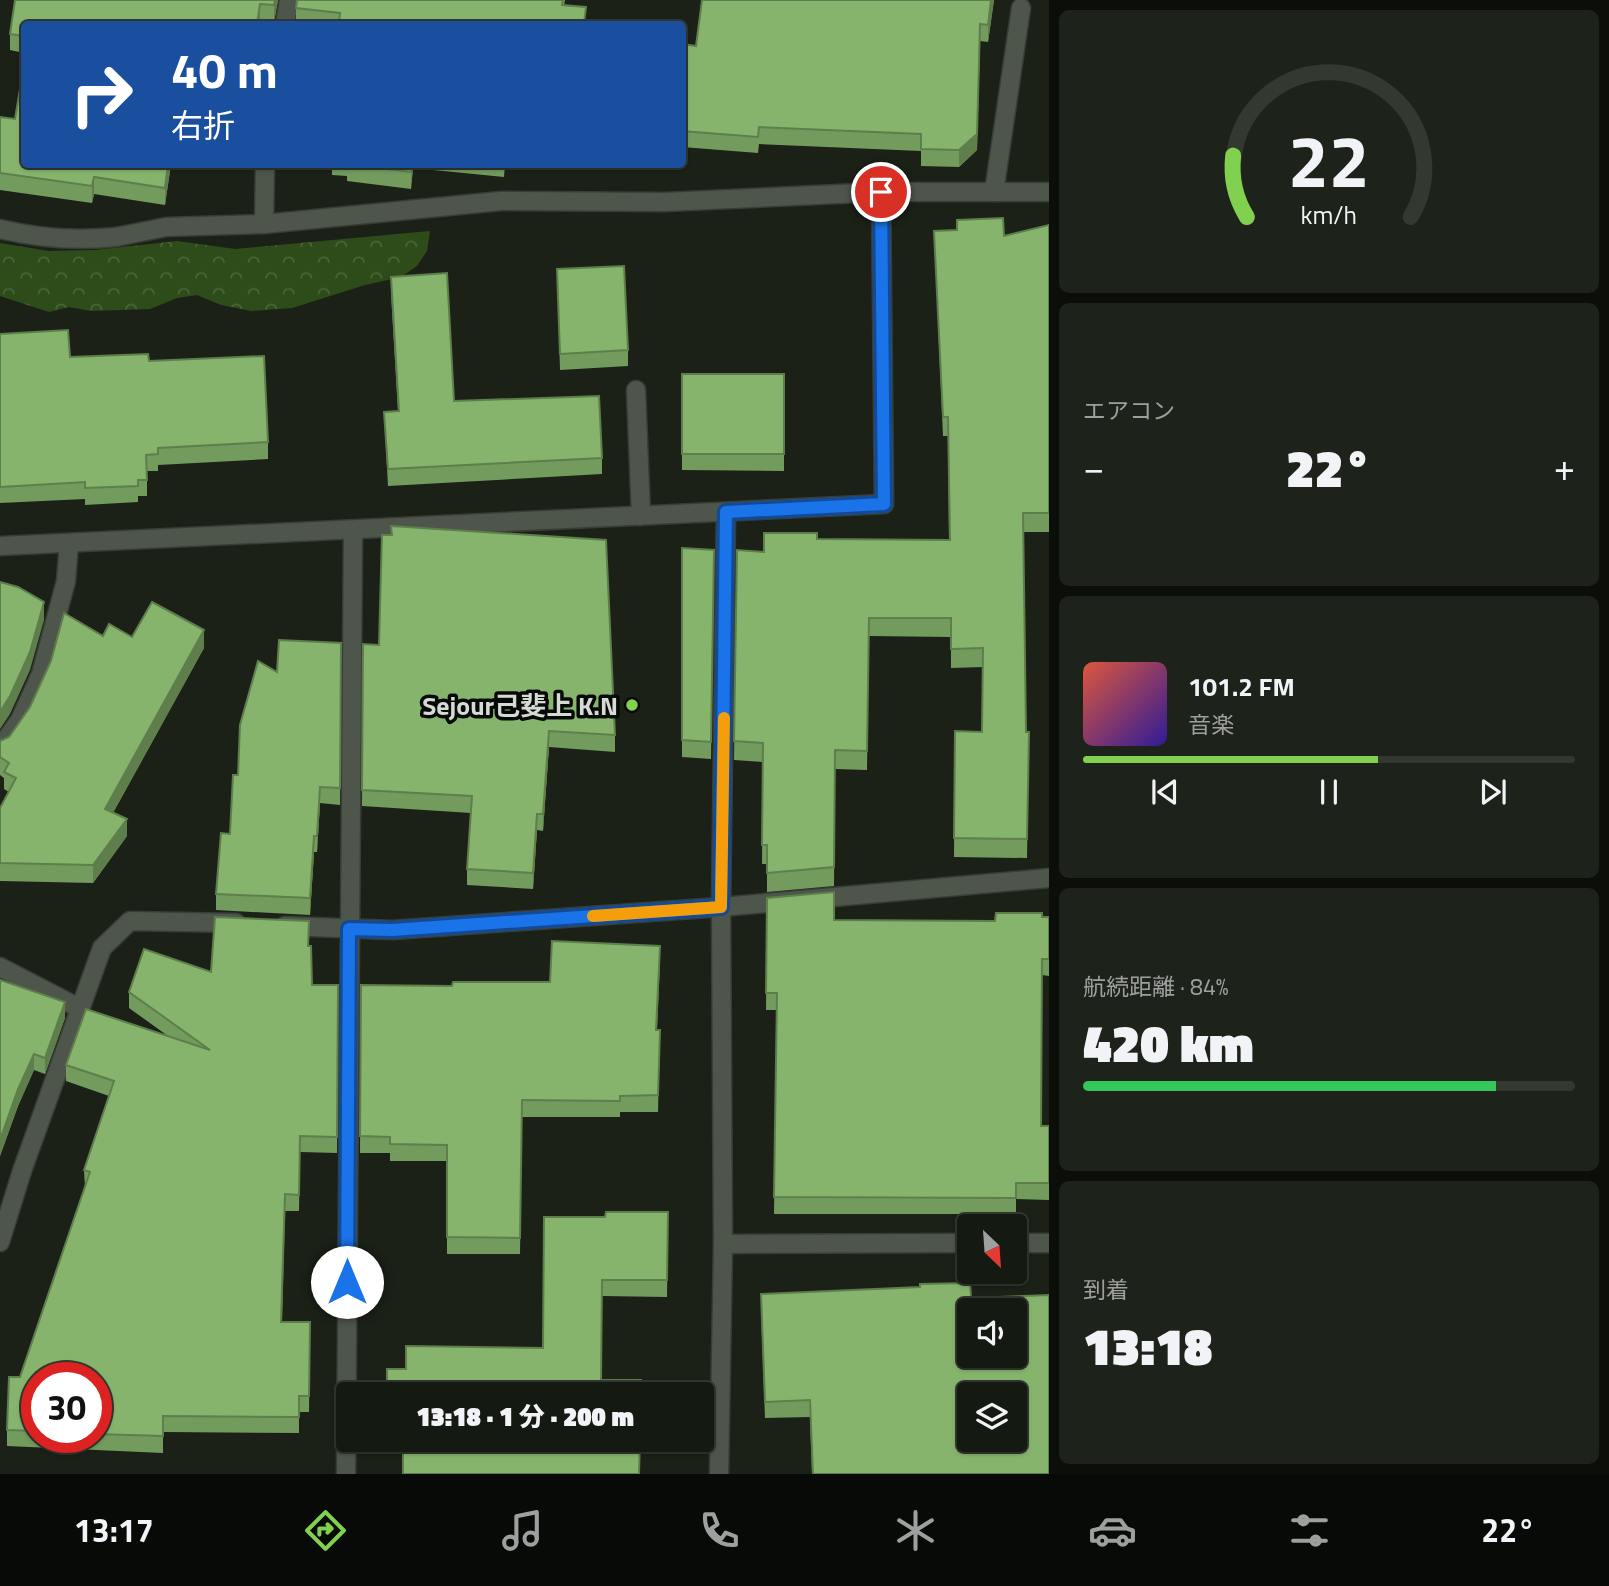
<!DOCTYPE html>
<html lang="ja">
<head>
<meta charset="utf-8">
<style>
	body { margin:0; font-family:"Titillium Web","Noto Sans JP",sans-serif; background:#1d221a; color:#f1f3f6; height:100vh; display:flex; flex-direction:column; font-size:26px; white-space:nowrap }
	* { box-sizing:border-box; margin:0 }
	p { font-size:23px; color:#9da09f }
	.icon { flex:none; width:38px; height:38px; fill:none; stroke:currentColor; stroke-width:2; stroke-linecap:round; stroke-linejoin:round }
	.map { position:relative; flex:1; overflow:hidden }
	.drawer { display:flex; flex-direction:column; gap:10px; padding:10px; background:#0b0e09; width:560px }
	.drawer>* { flex:none }
	.hud { position:absolute; left:21px; top:21px; width:665px; height:147px; border-radius:7px; box-shadow:0 2px 5px #0004,0 0 0 2px #333831; background:#1a4fa0; color:#fff; overflow:hidden }
	.needle { width:46px; rotate:155deg }
	.controls { position:absolute; left:957px; top:1214px; display:grid; gap:14px }
	.controls a { display:grid; place-items:center; width:70px; height:70px; border-radius:7px; background:#141911; box-shadow:0 2px 5px #0004,0 0 0 2px #333831; font-size:35px }
	.speed { position:absolute; left:21px; top:1362px; display:flex; gap:14px; font-size:35px; font-weight:700; text-align:center }
	.speed>* { display:grid; place-content:center; width:91px; height:91px; border-radius:50%; background:#141911; box-shadow:0 2px 5px #0004,0 0 0 2px #333831; line-height:1 }
	.speed .limit { border:10px solid #d22; background:#fff; color:#111 }
	.pin { position:absolute; display:grid; place-items:center; width:60px; height:60px; color:#fff; margin:-30px; border:4px solid #fff; border-radius:50%; box-shadow:0 2px 7px #0007 }
	.me { position:absolute; width:77px; margin:-38px; rotate:0deg; stroke-linejoin:round; filter:drop-shadow(0 0 5px #0008) }
	.turn { display:flex; align-items:center; gap:24px; height:147px; padding:0 35px; font-size:32px }
	.turn .icon { width:91px; height:91px; stroke-width:2.5 }
	.turn b { display:block; font-size:49px; line-height:60px }
	.big { font-size:52px; font-weight:800; line-height:1.1 }
	.drawer .card { flex:1; display:flex; flex-direction:column; justify-content:center; gap:10px; min-width:0; padding:0 24px; border-radius:10px; background:#1d221a }
	.drawer .dial { align-items:center; gap:0 }
	.dial svg { height:182px; overflow:visible; fill:none; stroke:#333831; stroke-width:7; stroke-linecap:round; text-anchor:middle }
	.dial text { fill:#f1f3f6; stroke:none }
	.song { display:flex; align-items:center; gap:21px }
	.cover { width:84px; height:84px; border-radius:10px; background:linear-gradient(135deg,hsl(10 70% 55%),hsl(250 70% 35%)) }
	.played { height:7px; border-radius:4px; background:linear-gradient(90deg,#82d04f 60%,#333831 60%) }
	.keys { display:flex; justify-content:space-around; direction:ltr }
	.heat { display:flex; justify-content:space-between; align-items:center; font-size:38px; direction:ltr }
	.charge { height:10px; border-radius:5px; background:linear-gradient(90deg,#34c759 84%,#333831 0) }
	.trip { position:absolute; left:336px; top:1382px; width:378px; height:70px; border-radius:7px; background:#141911; box-shadow:0 2px 5px #0004,0 0 0 2px #333831; font-weight:800; line-height:70px; text-align:center }
	.tab-bar { display:flex; height:112px; justify-content:space-around; align-items:center; background:#080a07; color:#9da09f }
	.tab-bar .icon { width:49px; height:49px }
	.tab-bar .active { color:#82d04f }
	.tab-bar b { font-size:32px; color:#f1f3f6 }
	main { display:flex; flex:1; min-height:0 }
	.map>svg:first-child { display:block }
	.forest { fill:url(#forest-crowns) }
	.lines { fill:none; stroke-linecap:round; stroke-linejoin:round }
	.lane-casing { stroke:#383c36; stroke-width:21 }
	.street-casing { stroke:#383c36; stroke-width:21 }
	.lane { stroke:#4e564b; stroke-width:18 }
	.street { stroke:#4e564b; stroke-width:18 }
	.wall { fill:#739b5e; fill-rule:evenodd }
	.shaded-wall { fill:#5e7e4c }
	.building { fill:#86b46d; stroke:#5e7e4c; stroke-width:2; fill-rule:evenodd }
	.route-casing { stroke:#114b97; stroke-width:18 }
	.route { stroke:#1a73e8; stroke-width:12 }
	.slow { stroke:#f59e0b; stroke-width:12 }
	.poi-dot { fill:#82d04f; stroke:#070906; stroke-width:2.5 }
	.labels { text-anchor:middle; dominant-baseline:central; stroke-width:7; stroke-linejoin:round; paint-order:stroke }
	.poi-label { font-size:26px; font-weight:bold; fill:#d6dad4; stroke:#070906; text-anchor:end }
</style>
</head>
<body>
<main>
<div class="map">
<svg width="1049" height="1474" viewBox="0 0 1049 1474">
	<defs>
		<pattern id="forest-crowns" width="20" height="18" patternUnits="userSpaceOnUse" patternTransform="scale(1.75)"><rect width="20" height="18" fill="#2d4c19"/><path d="M2 6a3 3 0 1 1 6 0M12 15a3 3 0 1 1 6 0" fill="none" stroke="#4b653a"/></pattern>
	</defs>
	<rect width="100%" height="100%" fill="#1b2117"/>
	<polygon class="forest" points="430,231 427,251 417,266 401,277 365,285 292,308 251,311 221,305 197,295 177,298 150,309 91,311 69,307 49,312 0,296 0,243 49,251 95,250 177,241 235,249"/>
	<g class="lines">
		<g class="lane-casing">
			<g id="lane">
				<path d="M0 229C37 238 78 241 116 237"/>
				<polyline points="636,390 641,516"/>
			</g>
		</g>
		<g class="street-casing">
			<g id="street">
				<polyline points="285,24 289,0"/>
				<polyline points="994,192 1021,8"/>
				<polyline points="264,224 265,164"/>
				<polyline points="116,237 166,227 264,224 501,201 665,202 881,192 1049,192"/>
				<polyline points="0,546 884,504 881,192"/>
				<polyline points="0,748 20,720 41,674 66,581 69,543"/>
				<polyline points="285,926 392,930 721,907 1049,878"/>
				<polyline points="0,967 79,1008"/>
				<polyline points="0,1242 22,1171 102,948 130,921 236,923"/>
				<polyline points="1015,1243 1049,1243"/>
				<polyline points="723,1244 970,1243"/>
				<polyline points="346,1474 353,531"/>
				<polyline points="719,1474 723,1244 721,907 726,512"/>
			</g>
		</g>
		<use href="#lane" class="lane"/>
		<use href="#street" class="street"/>
	</g>
	<g class="wall">
		<polygon points="15,0 278,0 274,22 260,20 260,24 24,24 24,53 10,50 10,34"/>
		<polygon points="565,0 564,6 586,24 296,24 296,8"/>
		<polygon points="702,0 994,0 988,42 980,41 977,150 959,167 921,166 921,151 759,144 758,153 682,147 682,44 696,46"/>
		<polygon points="0,117 15,119 24,164 171,164 165,205 94,194 92,203 0,190"/>
		<polygon points="332,164 505,164 504,177 413,168 411,189 347,181 347,176 332,175"/>
		<polygon points="563,164 609,164 609,168"/>
		<polygon points="1049,225 1049,532 1023,532 1026,732 1029,732 1027,858 954,857 955,731 982,732 983,667 951,668 951,637 869,636 867,770 835,769 834,886 767,892 767,864 762,864 763,762 734,760 737,550 764,552 817,539 949,540 948,436 943,436 934,231 1004,236"/>
		<polygon points="557,269 628,350 628,366 560,370"/>
		<polygon points="391,277 454,401 602,458 602,474 388,486 384,412 398,411 391,293"/>
		<polygon points="0,334 70,357 149,361 268,442 268,459 158,465 158,471 147,471 147,496 138,496 138,502 85,505 85,499 0,503"/>
		<polygon points="682,374 784,374 784,471 682,470"/>
		<polygon points="391,526 615,735 615,752 549,747 543,831 537,830 533,889 467,885 467,869 471,813 362,806 363,644 379,645 391,535"/>
		<polygon points="682,548 714,550 711,759 682,757"/>
		<polygon points="103,636 132,637 204,648 113,813 127,836 93,883 0,881 0,808 9,792 4,789 4,778 0,775 0,741 9,737"/>
		<polygon points="341,643 340,805 320,803 317,852 314,852 310,915 216,910 216,894 230,834 238,775 277,672"/>
		<polygon points="767,898 834,920 995,921 1049,917 1049,976 1042,975 1041,1126 1049,1126 1049,1200 1016,1199 1016,1214 774,1214 777,1010 766,1010"/>
		<path d="M309 946 312 985H338L337 1153 300 1152 299 1211H285L282 1322H310L309 1412H299V1433L163 1432V1453L7 1446V1430L20 1377 85 1187 84 1170 109 1096 66 1081V1065L168 1036 129 1008V992L211 972ZM37 1377H96V1437H37Z"/>
		<polygon points="660,962 657,1030 660,1030 658,1112 620,1112 620,1117 522,1117 520,1254 447,1254 447,1161 390,1161 390,1153 360,1153 361,985 452,986 550,982"/>
		<polygon points="0,980 65,1018 45,1074 34,1070 18,1106 0,1156"/>
		<polygon points="668,1212 667,1297 602,1296 601,1380 641,1395 406,1369 543,1348 605,1217"/>
		<polygon points="971,1298 1049,1474 812,1474 810,1417 765,1418 761,1310"/>
	</g>
	<g class="shaded-wall">
		<polygon points="275,0 278,0 274,22 274,5"/>
		<polygon points="991,0 994,0 988,42 988,25"/>
		<polygon points="260,4 260,24 257,24"/>
		<polygon points="980,41 977,150 959,167 959,150"/>
		<polygon points="168,164 171,164 165,205 165,188"/>
		<polygon points="412,164 413,164 413,168 411,189"/>
		<polygon points="94,177 94,194 92,203 92,186"/>
		<polygon points="44,602 44,620 30,670 10,714 0,729 0,712"/>
		<polygon points="204,630 204,648 105,827 105,809"/>
		<polygon points="549,731 549,747 543,831 543,814"/>
		<polygon points="320,787 320,803 317,852 317,836"/>
		<polygon points="537,814 537,830 533,889 533,873"/>
		<polygon points="127,819 127,836 93,883 93,865"/>
		<polygon points="314,836 314,852 310,915 310,898"/>
		<polygon points="65,1002 65,1018 45,1074 45,1058"/>
		<polygon points="34,1054 34,1070 18,1106 0,1156 0,1140 18,1089"/>
	</g>
	<g class="building">
		<polygon points="15,0 275,0 274,5 260,4 257,24 24,24 24,36 10,34"/>
		<polygon points="297,0 563,0 562,5 586,7 584,24 339,24 340,13 296,8"/>
		<polygon points="702,0 991,0 988,25 980,24 977,134 959,150 921,149 921,134 759,127 758,137 682,131 682,44 696,46"/>
		<polygon points="24,65 24,164 168,164 165,188 94,177 92,186 0,173 0,117 15,119"/>
		<polygon points="347,164 412,164 411,172"/>
		<polygon points="1003,218 1004,236 1049,225 1049,513 1023,513 1026,732 1029,732 1027,839 954,838 955,731 982,732 983,648 951,649 951,618 869,618 867,751 835,750 834,867 767,873 767,845 762,845 763,743 734,741 737,550 764,552 764,533 817,533 817,539 950,540 948,417 943,417 934,231 957,230 957,220"/>
		<polygon points="624,266 628,350 560,354 557,269"/>
		<polygon points="447,273 454,401 599,396 602,458 388,469 384,412 399,411 391,277"/>
		<polygon points="68,330 70,357 148,354 149,361 264,356 268,442 158,448 158,454 146,455 147,480 138,480 138,486 85,488 85,482 0,487 0,334"/>
		<rect x="682" y="374" width="102" height="80"/>
		<polygon points="391,526 606,540 615,735 549,731 543,814 537,814 533,873 467,869 472,796 362,790 363,644 379,645 382,535 392,535"/>
		<polygon points="682,548 714,550 711,742 682,740"/>
		<polygon points="0,582 18,587 44,602 30,652 10,696 0,712"/>
		<polygon points="152,602 204,630 105,809 127,819 93,865 0,863 0,808 16,778 4,772 9,763 0,757 0,741 9,737 30,707 51,661 64,613 103,636 109,624 132,637"/>
		<polygon points="279,640 341,643 340,788 320,787 317,836 314,836 310,898 216,894 221,833 230,834 233,775 238,775 240,725 258,661 277,672"/>
		<polygon points="834,892 834,920 995,921 996,913 1042,913 1042,917 1049,917 1049,959 1042,959 1041,1126 1049,1126 1049,1183 1016,1183 1016,1198 774,1197 777,993 766,993 767,898"/>
		<polygon points="215,917 309,921 308,946 311,946 312,985 338,985 337,1137 300,1136 299,1195 285,1194 281,1322 310,1322 309,1396 299,1396 299,1417 163,1416 163,1436 96,1434 96,1377 37,1377 37,1431 7,1430 9,1377 20,1377 90,1172 84,1170 114,1081 66,1065 86,1009 210,1050 129,992 144,949 211,972"/>
		<polygon points="552,941 660,946 656,1030 660,1030 658,1095 620,1096 620,1101 522,1100 520,1238 447,1237 447,1145 390,1144 390,1137 360,1136 361,985 452,986 453,982 550,982"/>
		<polygon points="0,980 65,1002 45,1058 34,1054 18,1089 0,1140"/>
		<polygon points="606,1212 668,1212 667,1280 602,1280 601,1380 641,1380 641,1395 387,1395 387,1369 406,1369 406,1346 543,1348 544,1217 605,1217"/>
		<path d="M970 1283 971 1298 1049 1295V1474H813L810 1400 765 1402 761 1294 920 1287V1284ZM970 1311H1015V1356H970ZM970 1395H1015V1440H970Z"/>
		<polygon points="403,1440 640,1440 639,1474 403,1474"/>
	</g>
	<g class="lines">
		<g class="route-casing">
			<polyline id="route" points="347,1282 349,929 392,930 721,907 726,512 884,504 881,192"/>
		</g>
		<use href="#route" class="route"/>
		<polyline class="slow" points="593,916 721,907 724,718"/>
	</g>
	<circle class="poi-dot" cx="632" cy="705" r="7"/>
	<g class="labels">
		<g class="poi-label">
			<text x="618" y="705">Sejour己斐上 K.N</text>
		</g>
	</g>
</svg>
<div class="controls">
<a><svg class="needle" viewBox="-14 -14 28 28"><path d="M0-13l5 13h-10z" fill="#e53935"/><path d="M0 13l5-13h-10z" fill="#9da09f"/></svg></a>
<a><svg class="icon" aria-label="sound" viewBox="0 0 24 24"><path d="M4 9h4l5-4v14l-5-4H4zM17 9q2 3 0 6"/></svg></a>
<a><svg class="icon" aria-label="layers" viewBox="0 0 24 24"><path d="M12 4l9 5-9 5-9-5zM3 14l9 5 9-5"/></svg></a>
</div>
<div class="speed"><div class="limit">30</div></div>
<div class="pin" style="left:881px;top:192px;background:#d93025"><svg class="icon" aria-label="arrive" viewBox="0 0 24 24"><path d="M6 21V4h12l-3 4 3 4H6"/></svg></div>
<svg class="me" style="left:347px;top:1282px" viewBox="-20 -20 40 40"><circle r="19" fill="#fff"/><path d="M0-13L10 11 0 6-10 11z" fill="#1a73e8"/></svg>
<div class="trip">13:18 · 1 分 · 200 m</div>
<div class="hud">
<div class="turn"><svg class="icon" aria-label="right" viewBox="0 0 24 24"><path d="M7 20v-9h11M14 6l5 5-5 5"/></svg><div><b>40 m</b>右折</div></div>
</div>
</div>
<section class="drawer">
<div class="card dial"><svg viewBox="0 0 100 80">
<path d="M14 69A42 42 0 1 1 86 69"/>
<path d="M14 69A42 42 0 0 1 8 42" stroke="#82d04f"/>
<text x="50" y="56" font-size="32" font-weight="700">22</text>
<text x="50" y="72" font-size="11">km/h</text>
</svg></div>
<div class="card"><p>エアコン</p>
<div class="heat"><a>−</a><b class="big">22°</b><a>+</a></div>
</div>
<div class="card">
<div class="song"><i class="cover"></i><div><b>101.2 FM</b><p>音楽</p></div></div>
<div class="played"></div>
<div class="keys"><svg class="icon" aria-label="previous" viewBox="0 0 24 24"><path d="M18 5L8 12l10 7zM5 5v14"/></svg><svg class="icon" aria-label="pause" viewBox="0 0 24 24"><path d="M8 5v14M16 5v14"/></svg><svg class="icon" aria-label="next" viewBox="0 0 24 24"><path d="M6 5l10 7-10 7zM19 5v14"/></svg></div>
</div>
<div class="card"><p>航続距離 · 84%</p><b class="big">420 km</b><div class="charge"></div></div>
<div class="card"><p>到着</p><b class="big">13:18</b></div>
</section>
</main>
<nav class="tab-bar">
<b>13:17</b>
<svg class="icon active" aria-label="directions" viewBox="0 0 24 24"><path d="M12 3l9 9-9 9-9-9zM9 14v-3h6M13 9l2 2-2 2"/></svg>
<svg class="icon" aria-label="music" viewBox="0 0 24 24"><path d="M9 18V5l10-2v13"/><circle cx="6" cy="18" r="3"/><circle cx="16" cy="16" r="3"/></svg>
<svg class="icon" aria-label="phone" viewBox="0 0 24 24"><path d="M5 4h4l2 5-3 2q2 4 5 5l2-3 5 2v4C11 20 4 13 5 4z"/></svg>
<svg class="icon" aria-label="climate" viewBox="0 0 24 24"><path d="M12 3v18M4 7l16 10M4 17L20 7"/></svg>
<svg class="icon" aria-label="car" viewBox="0 0 24 24"><path d="M5 17H2v-5l4-1 3-4h7l3 4 3 1v5h-3M9 17h6M6 11h13"/><circle cx="7" cy="17" r="2"/><circle cx="17" cy="17" r="2"/></svg>
<svg class="icon" aria-label="filters" viewBox="0 0 24 24"><path d="M4 7h16M4 17h16"/><circle cx="9" cy="7" r="2"/><circle cx="15" cy="17" r="2"/></svg>
<b>22°</b>
</nav>
</body>
</html>
